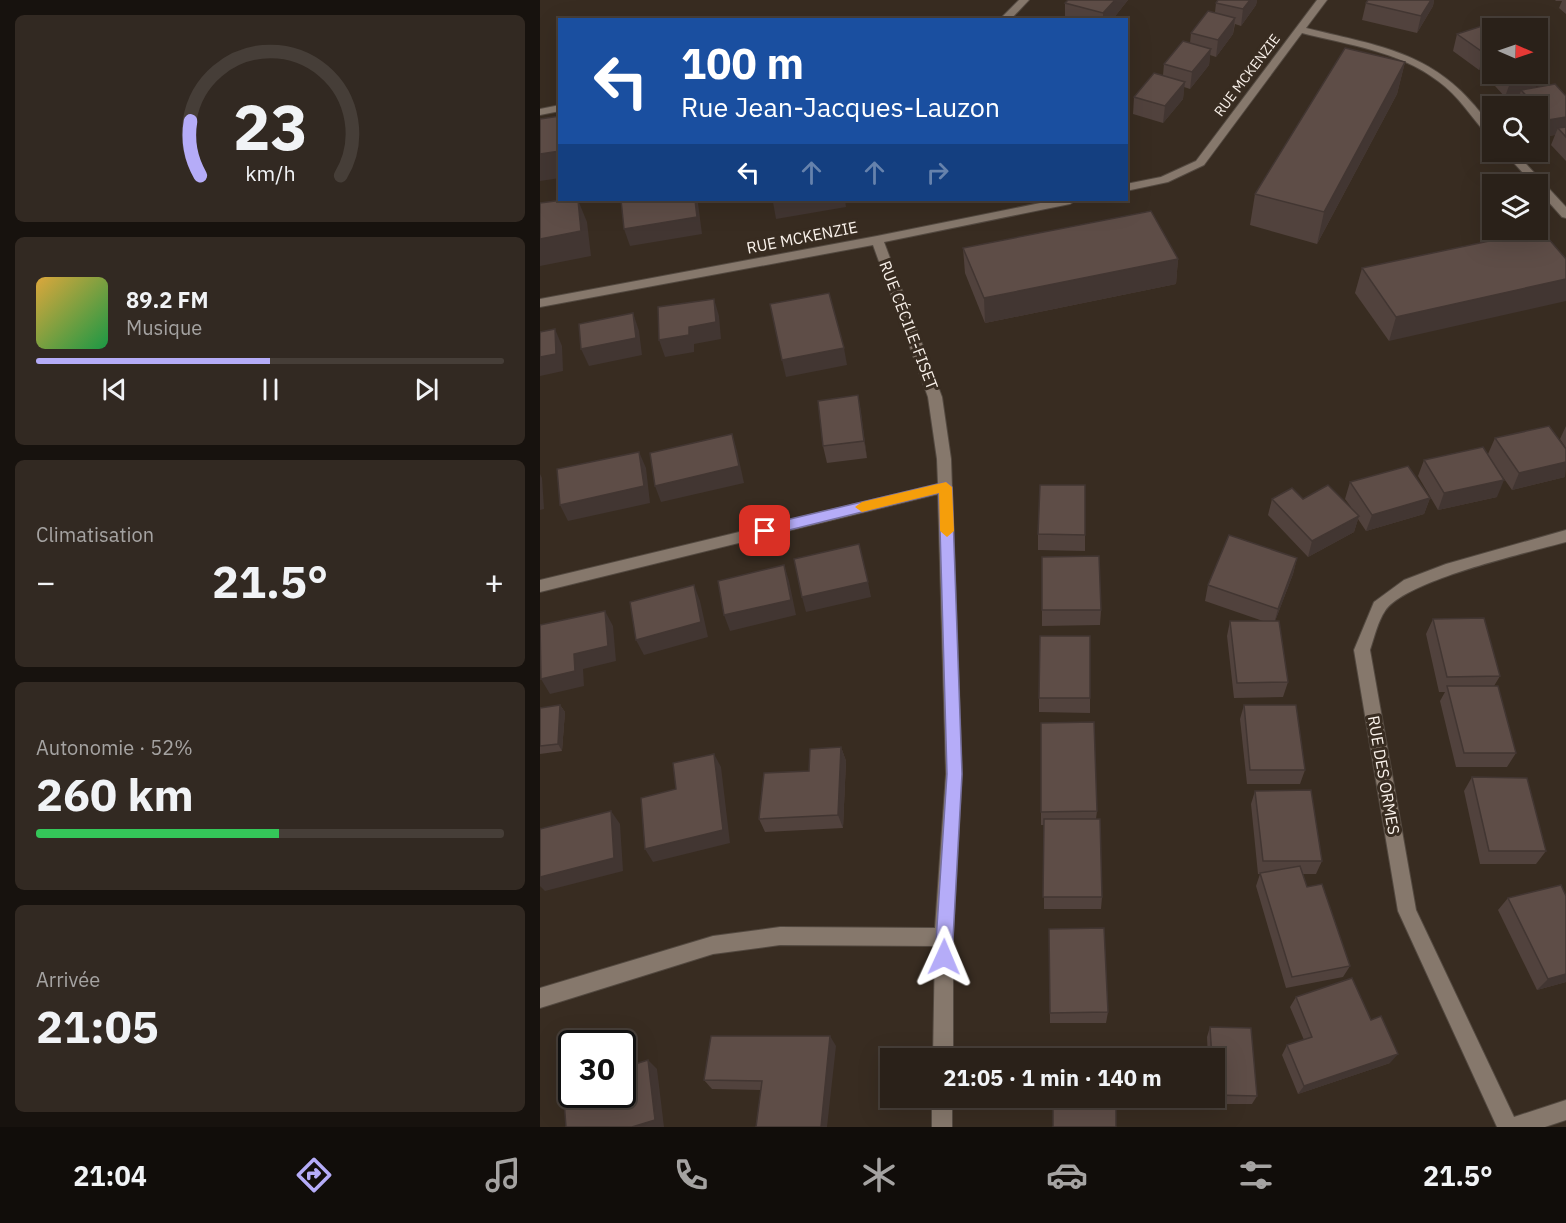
<!DOCTYPE html>
<html lang="fr">
<head>
<meta charset="utf-8">
<style>
	body { margin:0; font-family:"IBM Plex Sans",sans-serif; background:#322922; color:#f1f3f6; height:100vh; display:flex; flex-direction:column; font-size:22px; white-space:nowrap }
	* { box-sizing:border-box; margin:0 }
	p { font-size:20px; color:#a5a3a2 }
	.icon { flex:none; width:33px; height:33px; fill:none; stroke:currentColor; stroke-width:2; stroke-linecap:round; stroke-linejoin:round }
	.map { position:relative; flex:1; overflow:hidden }
	.panel { display:flex; flex-direction:column; gap:15px; padding:15px; background:#17120e; width:540px }
	.panel>* { flex:none }
	.banner { position:absolute; left:18px; top:18px; width:570px; height:183px; border-radius:0px; box-shadow:0 6px 24px #0002,0 0 0 2px #463e38; background:#1a4fa0; color:#fff; overflow:hidden }
	.needle { width:39px; rotate:92deg }
	.buttons { position:absolute; left:942px; top:18px; display:grid; gap:12px }
	.buttons a { display:grid; place-items:center; width:66px; height:66px; border-radius:0px; background:#2a2119; box-shadow:0 6px 24px #0002,0 0 0 2px #463e38; font-size:30px }
	.speed { position:absolute; left:18px; top:1030px; display:flex; gap:12px; font-size:30px; font-weight:700; text-align:center }
	.speed>* { display:grid; place-content:center; width:78px; height:78px; border-radius:50%; background:#2a2119; box-shadow:0 6px 24px #0002,0 0 0 2px #463e38; line-height:1 }
	.speed .limit { border:3px solid #111; border-radius:9px; background:#fff; color:#111 }
	.pin { position:absolute; display:grid; place-items:center; width:51px; height:51px; color:#fff; margin:-26px; border-radius:12px; box-shadow:0 3px 9px #0006 }
	.me { position:absolute; width:66px; margin:-33px; rotate:1deg; stroke-linejoin:round; filter:drop-shadow(0 0 4px #0008) }
	.turn { display:flex; align-items:center; gap:21px; height:126px; padding:0 24px; font-size:27px }
	.turn .icon { width:78px; height:78px; stroke-width:2.5 }
	.turn b { display:block; font-size:42px; line-height:51px }
	.lanes { display:flex; align-items:center; height:57px; padding:0 24px; background:#0003; justify-content:center; gap:30px; direction:ltr }
	.lanes .off { opacity:.35 }
	.big { font-size:45px; font-weight:700; line-height:1.1 }
	.panel .card { flex:1; display:flex; flex-direction:column; justify-content:center; gap:9px; min-width:0; padding:0 21px; border-radius:9px; background:#322922 }
	.panel .dial { align-items:center; gap:0 }
	.dial svg { height:156px; overflow:visible; fill:none; stroke:#463e38; stroke-width:7; stroke-linecap:round; text-anchor:middle }
	.dial text { fill:#f1f3f6; stroke:none }
	.song { display:flex; align-items:center; gap:18px }
	.cover { width:72px; height:72px; border-radius:9px; background:linear-gradient(135deg,hsl(40 70% 55%),hsl(140 70% 35%)) }
	.played { height:6px; border-radius:3px; background:linear-gradient(90deg,#b5acf8 50%,#463e38 50%) }
	.keys { display:flex; justify-content:space-around; direction:ltr }
	.heat { display:flex; justify-content:space-between; align-items:center; font-size:33px; direction:ltr }
	.charge { height:9px; border-radius:4px; background:linear-gradient(90deg,#34c759 52%,#463e38 0) }
	.trip { position:absolute; left:340px; top:1048px; width:345px; height:60px; border-radius:0px; background:#2a2119; box-shadow:0 6px 24px #0002,0 0 0 2px #463e38; font-weight:700; line-height:60px; text-align:center }
	.tab-bar { display:flex; height:96px; justify-content:space-around; align-items:center; background:#110d0a; color:#a5a3a2 }
	.tab-bar .icon { width:42px; height:42px }
	.tab-bar .on { color:#b5acf8 }
	.tab-bar b { font-size:27px; color:#f1f3f6 }
	main { display:flex; flex:1; min-height:0 }
	.map>svg:first-child { display:block }
	.lines { fill:none; stroke-linecap:round; stroke-linejoin:round }
	.minor-casing { stroke:#534940; stroke-width:2 }
	.minor { fill:#86786c; fill-rule:evenodd }
	.wall { fill:#51423d }
	.shaded-wall { fill:#423632 }
	.building { fill:#5e4d47; stroke:#423632; stroke-width:1.5 }
	.route { fill:#b5acf8; stroke:#7670a1; stroke-width:1.5 }
	.slow { fill:#f59e0b }
	.labels { text-anchor:middle; dominant-baseline:central; stroke-width:6; stroke-linejoin:round; paint-order:stroke }
	.far-street-label { font-size:14px; fill:#f9f1ea; stroke:#382c21 }
	.street-label { font-size:16px; fill:#f9f1ea; stroke:#382c21 }
</style>
</head>
<body>
<main>
<section class="panel">
<div class="card dial"><svg viewBox="0 0 100 80">
<path d="M14 69A42 42 0 1 1 86 69"/>
<path d="M14 69A42 42 0 0 1 9 41" stroke="#b5acf8"/>
<text x="50" y="56" font-size="32" font-weight="700">23</text>
<text x="50" y="72" font-size="11">km/h</text>
</svg></div>
<div class="card">
<div class="song"><i class="cover"></i><div><b>89.2 FM</b><p>Musique</p></div></div>
<div class="played"></div>
<div class="keys"><svg class="icon" aria-label="previous" viewBox="0 0 24 24"><path d="M18 5L8 12l10 7zM5 5v14"/></svg><svg class="icon" aria-label="pause" viewBox="0 0 24 24"><path d="M8 5v14M16 5v14"/></svg><svg class="icon" aria-label="next" viewBox="0 0 24 24"><path d="M6 5l10 7-10 7zM19 5v14"/></svg></div>
</div>
<div class="card"><p>Climatisation</p>
<div class="heat"><a>−</a><b class="big">21.5°</b><a>+</a></div>
</div>
<div class="card"><p>Autonomie · 52%</p><b class="big">260 km</b><div class="charge"></div></div>
<div class="card"><p>Arrivée</p><b class="big">21:05</b></div>
</section>
<div class="map">
<svg width="1026" height="1127" viewBox="0 0 1026 1127">
	<rect width="100%" height="100%" fill="#382c21"/>
	<g class="lines">
		<g class="minor-casing">
			<g id="minor">
				<polygon points="479,0 489,0 470,20 459,20"/>
				<path d="M777 0H787L766 28C833 45 888 50 935 106 943 116 952 124 952 137L948 136C932 118 918 95 898 81 859 51 808 45 762 33L664 165 628 182 586 191V184L621 177 656 161Z"/>
				<polygon points="20,105 20,111 0,115 0,109"/>
				<polygon points="964,152 975,152 1026,207 1026,218 1022,217 998,190 998,184 993,184"/>
				<polygon points="515,200 536,200 530,204 344,242 402,397 411,459 422,774 413,937 413,1059 393,1059 395,946 240,945 173,954 0,1008 0,988 173,936 240,927 395,928 406,774 398,494 0,592 0,580 398,484 397,459 388,397 333,245 0,307 0,299 337,236"/>
				<path d="M1026 530V542C987 553 866 580 845 611 838 621 834 638 830 650L876 910 974 1117 1026 1100V1120L1005 1127H957L858 911 814 650 834 602 864 580 906 564Z"/>
				<rect x="392" y="1098" width="20" height="29"/>
			</g>
		</g>
		<use href="#minor" class="minor"/>
	</g>
	<g class="wall">
		<polygon points="528,0 588,0 572,20 525,20 525,3"/>
		<polygon points="678,0 717,0 716,5 701,26 695,24 693,34 676,57 670,55 669,65 650,89 644,87 643,99 623,123 593,114 594,97 623,75 624,64 650,43 651,33 675,12 676,3"/>
		<polygon points="828,0 894,0 893,6 877,33 822,20 826,3"/>
		<polygon points="1015,0 1026,0 1026,14 1019,8 1022,1 1016,1"/>
		<polygon points="952,33 952,74 998,74 999,75 995,88 1026,96 1026,161 1011,145 1015,135 1002,137 998,132 998,106 976,106 980,94 965,97 945,75 948,67 939,70 913,51 917,34"/>
		<polygon points="865,62 857,94 777,244 710,225 715,194"/>
		<polygon points="1001,230 849,341 815,293 822,268"/>
		<polygon points="423,248 638,259 636,284 445,323 425,273"/>
		<polygon points="318,395 327,458 287,463 283,446"/>
		<polygon points="1026,426 1026,448 1020,439"/>
		<polygon points="955,438 1026,449 1025,477 972,490 953,463 957,497 898,510 878,476 884,460 948,454"/>
		<polygon points="810,482 890,498 884,514 826,531 818,519 814,532 768,557 728,515 732,499 763,499 811,507 805,499"/>
		<polygon points="498,534 545,535 545,551 498,550"/>
		<polygon points="502,557 561,610 560,625 502,626"/>
		<polygon points="757,558 753,574 735,621 748,682 743,697 694,698 687,636 690,621 723,621 665,601 668,585"/>
		<polygon points="893,619 960,676 954,686 976,753 967,767 916,767 900,701 905,692 899,692 886,634"/>
		<polygon points="499,698 550,698 550,713 499,712"/>
		<polygon points="20,705 25,712 22,751 0,754 0,708"/>
		<polygon points="704,705 765,770 760,784 707,784 700,719"/>
		<polygon points="501,723 557,811 556,819 562,897 561,909 504,909 504,825 501,825"/>
		<polygon points="301,747 306,761 303,828 225,832 219,819 269,771"/>
		<polygon points="932,777 1006,851 996,864 940,864 924,791"/>
		<polygon points="715,791 782,861 776,874 763,874 767,887 810,966 803,977 746,988 716,886 720,874 718,874 711,804"/>
		<polygon points="1026,896 1026,982 997,990 958,910 968,898"/>
		<polygon points="509,929 568,1012 566,1023 510,1023"/>
		<polygon points="756,997 850,1063 758,1094 742,1055 747,1045 764,1040 750,1007"/>
		<polygon points="670,1027 717,1096 712,1104 671,1104 671,1098 675,1098 675,1059 668,1059 667,1037"/>
		<polygon points="296,1046 221,1090 172,1089 164,1080"/>
	</g>
	<g class="shaded-wall">
		<polygon points="575,0 588,0 572,20 563,20 563,13"/>
		<polygon points="710,0 717,0 716,5 701,26 703,9"/>
		<polygon points="891,0 894,0 893,6 877,33 881,16"/>
		<polygon points="695,18 693,34 676,57 678,40"/>
		<polygon points="671,49 669,65 650,89 652,72"/>
		<polygon points="952,51 952,60 951,59 948,67 939,70 944,53"/>
		<polygon points="865,62 857,94 777,244 784,212"/>
		<polygon points="999,75 994,92 981,90 980,94 965,97 971,80"/>
		<polygon points="645,82 643,99 623,123 625,106"/>
		<polygon points="1026,117 1026,133 1018,128 1015,135 1002,137 1008,120"/>
		<polygon points="589,125 588,143 586,143 586,126"/>
		<polygon points="20,151 20,178 0,181 0,154"/>
		<polygon points="38,200 47,222 51,256 0,266 0,239"/>
		<polygon points="155,200 157,200 158,203 162,234 90,246 84,229"/>
		<polygon points="246,200 305,200 306,207 236,219 233,202"/>
		<polygon points="324,200 338,200 324,202"/>
		<polygon points="638,259 636,284 445,323 444,298"/>
		<polygon points="1026,279 1026,301 849,341 856,317"/>
		<polygon points="174,299 179,316 181,339 154,344 154,352 125,357 119,340 149,327"/>
		<polygon points="93,313 99,331 102,355 49,366 41,349"/>
		<polygon points="15,329 22,346 23,371 0,376 0,357"/>
		<polygon points="304,348 307,365 246,377 242,360"/>
		<polygon points="318,395 321,412 327,458 324,441"/>
		<polygon points="192,434 197,451 204,483 121,502 115,486"/>
		<polygon points="99,452 106,468 110,503 28,521 20,505"/>
		<polygon points="1026,462 1025,477 972,490 979,473"/>
		<polygon points="0,474 2,478 4,509 0,510"/>
		<polygon points="964,480 957,497 898,510 904,493"/>
		<polygon points="890,498 884,514 826,531 832,515"/>
		<polygon points="819,516 814,532 768,557 772,541"/>
		<polygon points="757,558 753,574 734,624 738,609"/>
		<polygon points="244,565 249,581 256,615 190,631 184,615"/>
		<polygon points="328,582 331,597 266,612 262,597"/>
		<polygon points="154,585 160,601 168,637 104,655 96,640"/>
		<polygon points="65,611 73,626 76,661 43,669 44,686 10,694 1,679 34,654"/>
		<polygon points="20,705 25,712 22,751 18,744"/>
		<polygon points="301,747 306,761 303,828 298,815"/>
		<polygon points="174,754 181,767 190,843 113,862 105,849"/>
		<polygon points="71,811 80,824 83,871 5,891 0,886 0,877"/>
		<polygon points="1026,974 1026,982 997,990 1008,979"/>
		<polygon points="290,1036 296,1046 287,1127 281,1127"/>
		<polygon points="858,1054 850,1063 758,1094 764,1086"/>
		<polygon points="108,1060 117,1069 124,1127 92,1127"/>
	</g>
	<g class="building">
		<polygon points="528,0 575,0 563,13 525,3"/>
		<polygon points="678,0 710,0 703,9 676,3"/>
		<polygon points="828,0 891,0 881,16 826,3"/>
		<polygon points="668,11 695,18 678,40 651,33"/>
		<polygon points="942,26 952,33 952,51 944,53 917,34"/>
		<polygon points="643,41 671,49 652,72 624,64"/>
		<polygon points="805,48 865,62 784,212 715,194"/>
		<polygon points="614,73 645,82 625,106 594,97"/>
		<polygon points="998,73 999,75 971,80 965,74 998,74"/>
		<polygon points="1015,84 1026,96 1026,117 1008,120 998,108 998,106 996,106 981,90"/>
		<polygon points="20,116 20,151 0,154 0,119"/>
		<polygon points="1026,127 1026,137 1018,128"/>
		<polygon points="23,200 38,200 41,231 0,239 0,203"/>
		<polygon points="81,200 155,200 157,217 84,229"/>
		<polygon points="232,200 246,200 233,202"/>
		<polygon points="611,211 638,259 444,298 423,248"/>
		<polygon points="1001,230 1026,259 1026,279 856,317 822,268"/>
		<polygon points="289,293 304,348 242,360 230,304"/>
		<polygon points="174,299 176,322 149,327 149,335 119,340 118,307"/>
		<polygon points="93,313 96,338 41,349 39,324"/>
		<polygon points="15,329 16,354 0,357 0,332"/>
		<polygon points="318,395 324,441 283,446 278,401"/>
		<polygon points="1009,426 1026,449 1026,462 979,473 955,438"/>
		<polygon points="192,434 199,466 115,486 110,453"/>
		<polygon points="943,447 964,480 904,493 884,460"/>
		<polygon points="99,452 104,486 20,505 17,469"/>
		<polygon points="868,466 890,498 832,515 810,482"/>
		<polygon points="500,485 545,485 545,535 498,534"/>
		<polygon points="788,485 819,516 772,541 732,499 752,488 763,499"/>
		<polygon points="689,535 757,558 738,609 668,585"/>
		<polygon points="319,544 328,582 262,597 254,559"/>
		<polygon points="559,556 561,610 502,610 502,557"/>
		<polygon points="244,565 251,600 184,615 178,581"/>
		<polygon points="154,585 161,622 96,640 90,602"/>
		<polygon points="65,611 68,646 34,654 35,671 1,679 0,625"/>
		<polygon points="944,618 960,676 907,677 893,619"/>
		<polygon points="690,621 739,621 748,682 697,683"/>
		<polygon points="500,636 550,636 550,698 499,698"/>
		<polygon points="907,686 958,686 976,753 924,753"/>
		<polygon points="20,705 18,744 0,746 0,708"/>
		<polygon points="704,705 756,705 765,770 710,770"/>
		<polygon points="554,722 557,811 501,812 501,723"/>
		<polygon points="301,747 298,815 219,819 224,773 269,771 270,749"/>
		<polygon points="174,754 183,830 105,849 101,798 136,789 133,763"/>
		<polygon points="932,777 987,778 1006,851 949,851"/>
		<polygon points="771,790 782,861 723,861 715,791"/>
		<polygon points="71,811 74,858 0,877 0,829"/>
		<polygon points="504,819 560,819 562,897 503,897"/>
		<polygon points="760,866 767,887 782,884 810,966 752,977 720,873"/>
		<polygon points="1021,885 1026,896 1026,974 1008,979 968,898"/>
		<polygon points="564,928 568,1012 510,1013 509,929"/>
		<polygon points="812,978 831,1020 841,1016 858,1054 764,1086 747,1045 772,1037 756,997"/>
		<polygon points="670,1027 711,1028 717,1096 675,1095 675,1059 672,1059"/>
		<polygon points="171,1036 290,1036 281,1127 216,1127 222,1081 164,1080"/>
		<polygon points="513,1049 574,1050 575,1059 513,1059"/>
		<polygon points="108,1060 115,1120 92,1127 26,1127 23,1087 32,1084 32,1095 82,1095 82,1068"/>
		<rect x="513" y="1098" width="63" height="29"/>
	</g>
	<polygon class="route" points="406,482 412,487 422,774 412,957 410,963 404,965 398,963 395,957 407,774 399,493 225,536 219,531 225,525"/>
	<polygon class="slow" points="406,482 412,487 414,531 407,537 400,531 399,493 322,512 315,507 322,502"/>
	<g class="labels">
		<g class="far-street-label">
			<text transform="translate(707 75) rotate(-53)">RUE MCKENZIE</text>
		</g>
		<g class="street-label">
			<text transform="translate(262 237) rotate(-11)">RUE MCKENZIE</text>
			<text transform="translate(369 325) rotate(69)">RUE CÉCILE-FISET</text>
			<text transform="translate(844 775) rotate(80)">RUE DES ORMES</text>
		</g>
	</g>
</svg>
<div class="buttons">
<a><svg class="needle" viewBox="-14 -14 28 28"><path d="M0-13l5 13h-10z" fill="#e53935"/><path d="M0 13l5-13h-10z" fill="#a5a3a2"/></svg></a>
<a><svg class="icon" aria-label="search" viewBox="0 0 24 24"><circle cx="10" cy="10" r="6"/><path d="M15 15l6 6"/></svg></a>
<a><svg class="icon" aria-label="layers" viewBox="0 0 24 24"><path d="M12 4l9 5-9 5-9-5zM3 14l9 5 9-5"/></svg></a>
</div>
<div class="speed"><div class="limit">30</div></div>
<div class="pin" style="left:225px;top:531px;background:#d93025"><svg class="icon" aria-label="arrive" viewBox="0 0 24 24"><path d="M6 21V4h12l-3 4 3 4H6"/></svg></div>
<svg class="me" style="left:404px;top:957px" viewBox="-20 -20 40 40"><path d="M0-17L14 15 0 8-14 15z" fill="#b5acf8" stroke="#fff" stroke-width="4"/></svg>
<div class="trip">21:05 · 1 min · 140 m</div>
<div class="banner">
<div class="turn"><svg class="icon" aria-label="left" viewBox="0 0 24 24"><path d="M17 20v-9H6M10 6l-5 5 5 5"/></svg><div><b>100 m</b>Rue Jean-Jacques-Lauzon</div></div>
<div class="lanes"><svg class="icon" aria-label="left" viewBox="0 0 24 24"><path d="M17 20v-9H6M10 6l-5 5 5 5"/></svg><svg class="icon off" aria-label="ahead" viewBox="0 0 24 24"><path d="M12 20V5M6 11l6-6 6 6"/></svg><svg class="icon off" aria-label="ahead" viewBox="0 0 24 24"><path d="M12 20V5M6 11l6-6 6 6"/></svg><svg class="icon off" aria-label="right" viewBox="0 0 24 24"><path d="M7 20v-9h11M14 6l5 5-5 5"/></svg></div>
</div>
</div>
</main>
<nav class="tab-bar">
<b>21:04</b>
<svg class="icon on" aria-label="directions" viewBox="0 0 24 24"><path d="M12 3l9 9-9 9-9-9zM9 14v-3h6M13 9l2 2-2 2"/></svg>
<svg class="icon" aria-label="music" viewBox="0 0 24 24"><path d="M9 18V5l10-2v13"/><circle cx="6" cy="18" r="3"/><circle cx="16" cy="16" r="3"/></svg>
<svg class="icon" aria-label="phone" viewBox="0 0 24 24"><path d="M5 4h4l2 5-3 2q2 4 5 5l2-3 5 2v4C11 20 4 13 5 4z"/></svg>
<svg class="icon" aria-label="climate" viewBox="0 0 24 24"><path d="M12 3v18M4 7l16 10M4 17L20 7"/></svg>
<svg class="icon" aria-label="car" viewBox="0 0 24 24"><path d="M5 17H2v-5l4-1 3-4h7l3 4 3 1v5h-3M9 17h6M6 11h13"/><circle cx="7" cy="17" r="2"/><circle cx="17" cy="17" r="2"/></svg>
<svg class="icon" aria-label="filters" viewBox="0 0 24 24"><path d="M4 7h16M4 17h16"/><circle cx="9" cy="7" r="2"/><circle cx="15" cy="17" r="2"/></svg>
<b>21.5°</b>
</nav>
</body>
</html>
